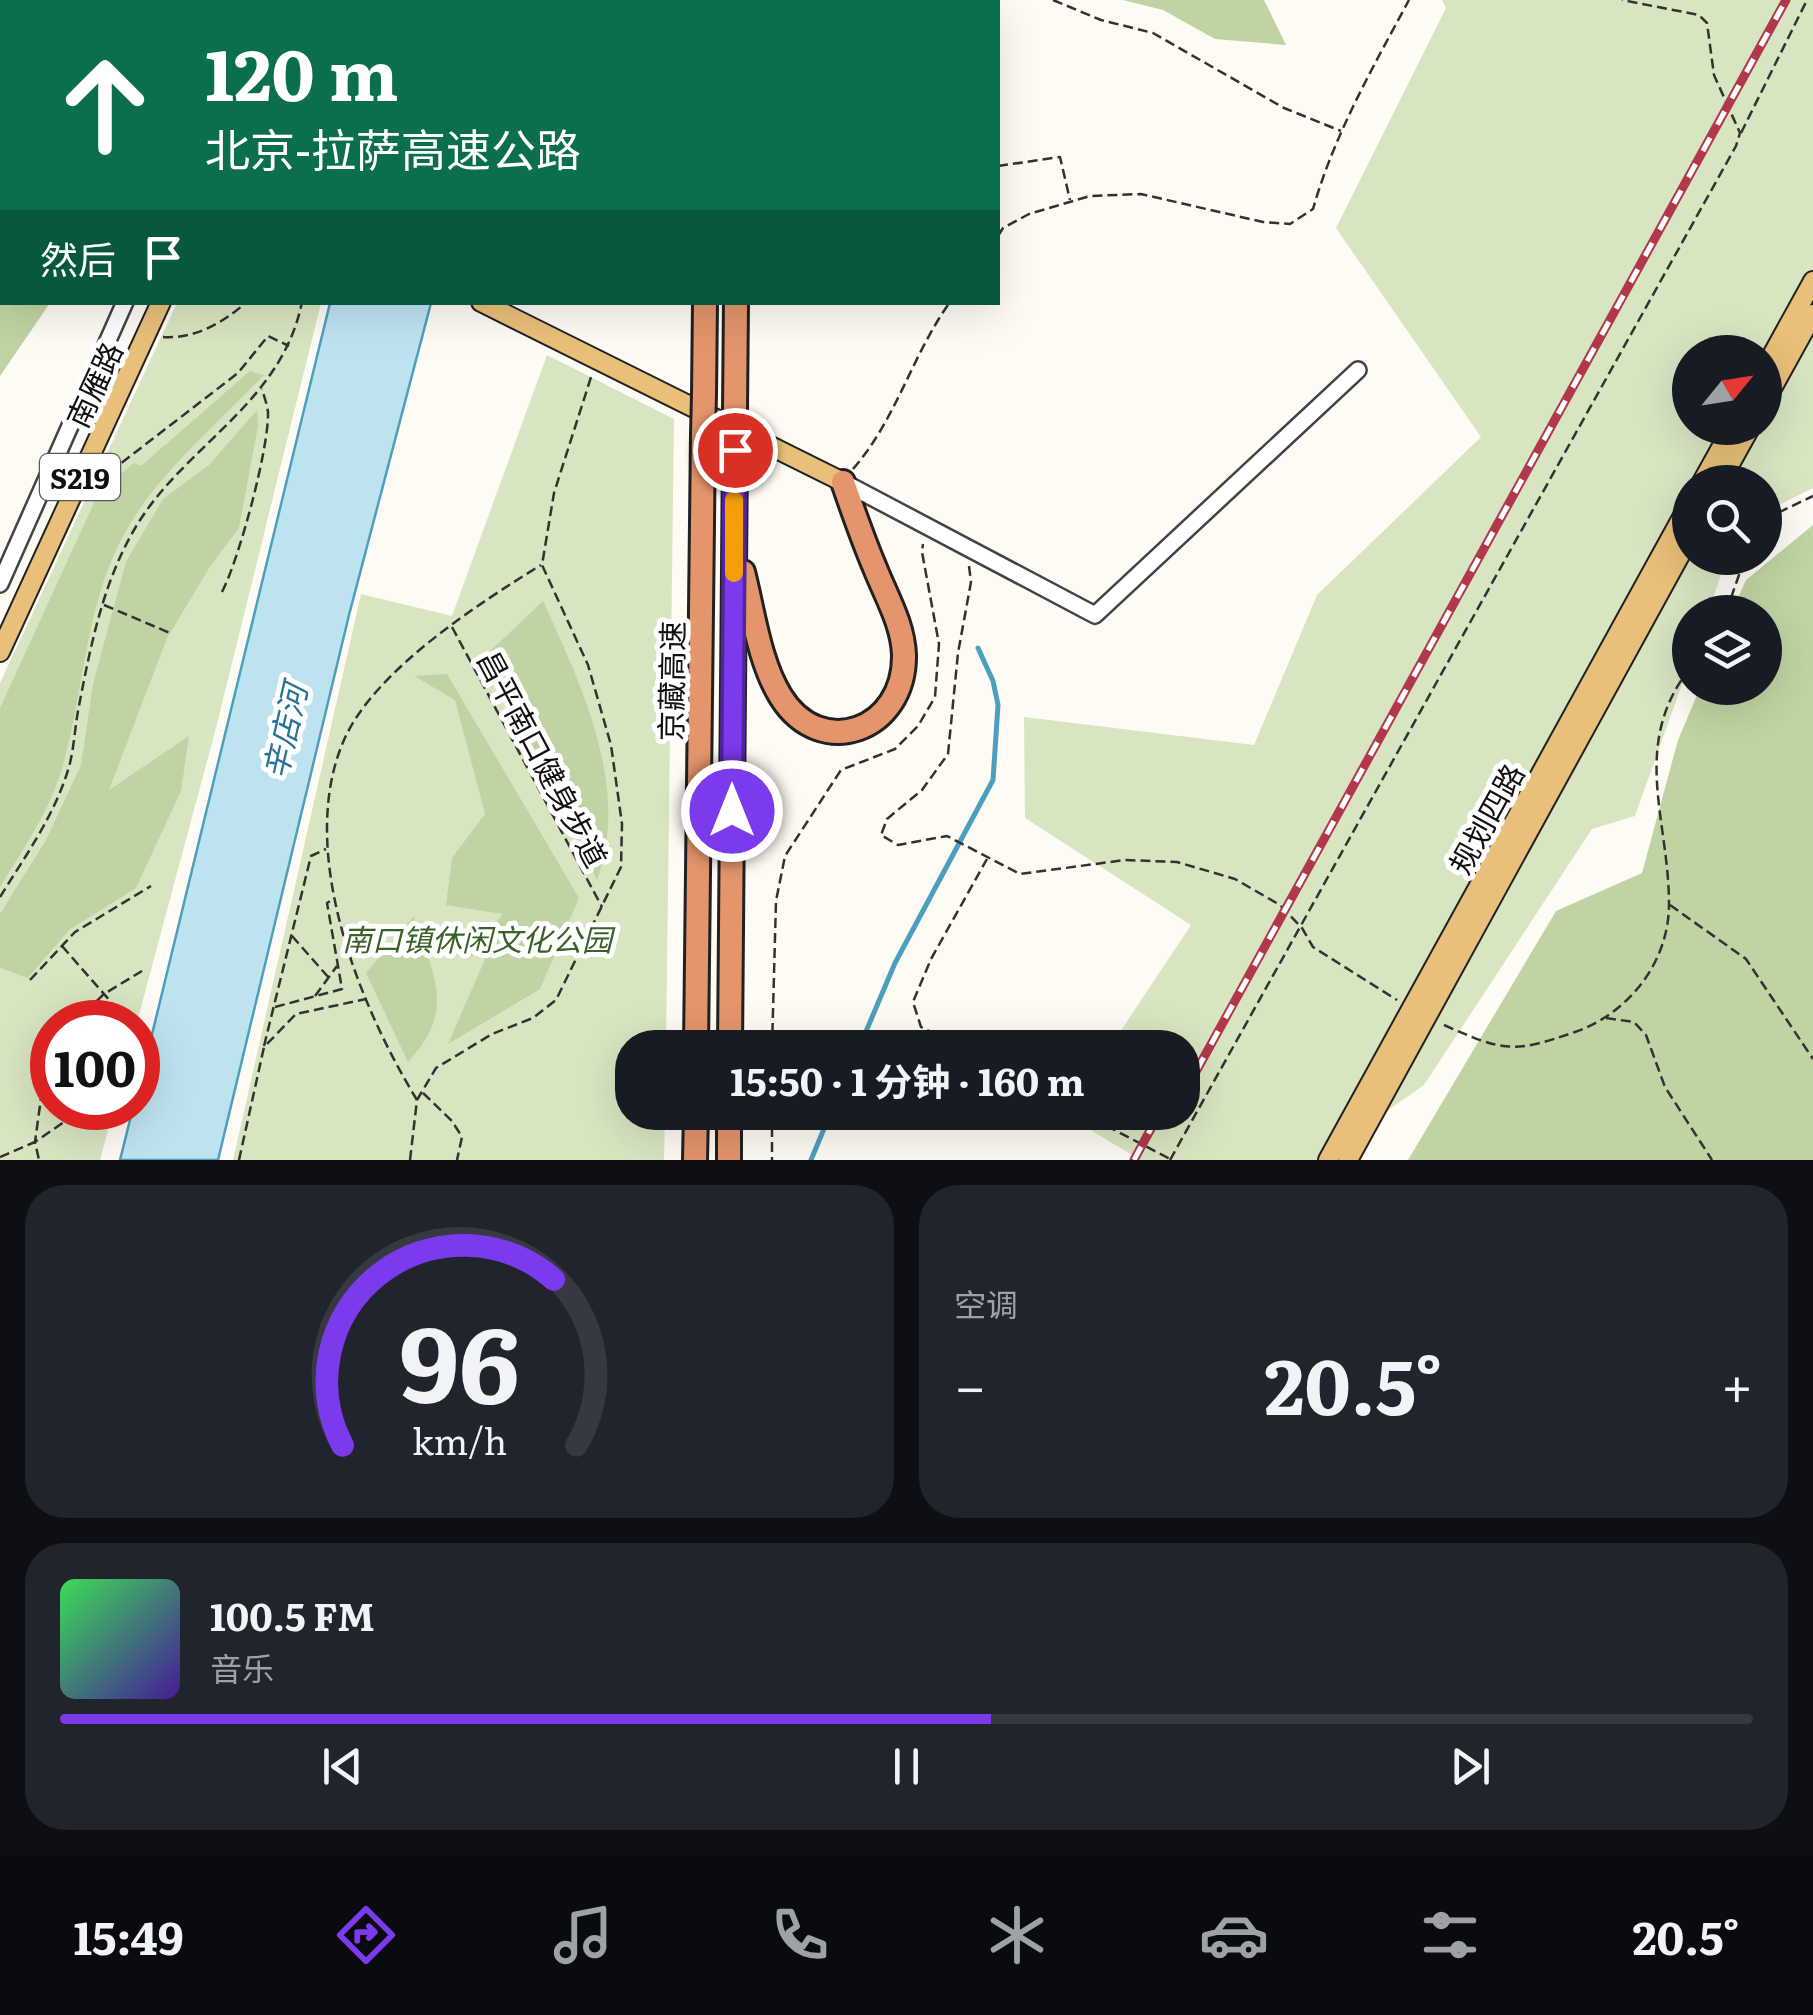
<!DOCTYPE html>
<html lang="zh">
<head>
<meta charset="utf-8">
<style>
	body { margin:0; font-family:Literata,"Noto Sans SC",serif; background:#20242c; color:#f1f3f6; height:100vh; display:flex; flex-direction:column; font-size:38px; white-space:nowrap }
	* { box-sizing:border-box; margin:0 }
	p { font-size:32px; color:#9ea1a6 }
	.icon { flex:none; width:55px; height:55px; fill:none; stroke:currentColor; stroke-width:2; stroke-linecap:round; stroke-linejoin:round }
	.map { position:relative; height:1160px; overflow:hidden }
	.details { display:flex; flex-direction:column; gap:25px; padding:25px; background:#0d0f14; flex:1 }
	.details>* { flex:none }
	.top-card { position:absolute; left:0px; top:0px; width:1000px; height:305px; box-shadow:0 10px 40px #0002; background:#0b6e4f; color:#fff; overflow:hidden }
	.needle { width:65px; rotate:60deg }
	.controls { position:absolute; left:1672px; top:335px; display:grid; gap:20px }
	.controls a { display:grid; place-items:center; width:110px; height:110px; border-radius:50%; background:#171b24; box-shadow:0 10px 40px #0002; font-size:50px }
	.speed { position:absolute; left:30px; top:1000px; display:flex; gap:20px; font-size:50px; font-weight:700; text-align:center }
	.speed>* { display:grid; place-content:center; width:130px; height:130px; border-radius:50%; background:#171b24; box-shadow:0 10px 40px #0002; line-height:1 }
	.speed .limit { border:15px solid #d22; background:#fff; color:#111 }
	.pin { position:absolute; display:grid; place-items:center; width:85px; height:85px; color:#fff; margin:-42px; border:5px solid #fff; border-radius:50%; box-shadow:0 2px 10px #0007 }
	.me { position:absolute; width:110px; margin:-55px; rotate:0deg; stroke-linejoin:round; filter:drop-shadow(0 0 8px #0008) }
	.turn { display:flex; align-items:center; gap:35px; height:210px; padding:0 40px; font-size:45px }
	.turn .icon { width:130px; height:130px; stroke-width:2.5 }
	.turn b { display:block; font-size:70px; line-height:85px }
	.then { display:flex; align-items:center; height:95px; padding:0 40px; background:#0003; gap:20px; font-size:38px }
	.big { font-size:75px; font-weight:700; line-height:1.1 }
	.details .card { flex:1; display:flex; flex-direction:column; justify-content:center; gap:15px; min-width:0; padding:0 35px; border-radius:40px; background:#20242c }
	.details .dial { align-items:center; gap:0 }
	.dial svg { height:260px; overflow:visible; fill:none; stroke:#363941; stroke-width:7; stroke-linecap:round; text-anchor:middle }
	.dial text { fill:#f1f3f6; stroke:none }
	.song { display:flex; align-items:center; gap:30px }
	.cover { width:120px; height:120px; border-radius:15px; background:linear-gradient(135deg,hsl(130 70% 55%),hsl(260 70% 35%)) }
	.played { height:10px; border-radius:5px; background:linear-gradient(90deg,#7c3aed 55%,#363941 55%) }
	.keys { display:flex; justify-content:space-around; direction:ltr }
	.heat { display:flex; justify-content:space-between; align-items:center; font-size:55px; direction:ltr }
	.details .tiles { flex:1; display:grid; gap:25px; grid-template-columns:1fr 1fr }
	.card:last-child { grid-column:span 2 }
	.trip { position:absolute; left:615px; top:1030px; width:585px; height:100px; border-radius:40px; background:#171b24; box-shadow:0 10px 40px #0002; font-weight:700; line-height:100px; text-align:center }
	.dock { display:flex; height:160px; justify-content:space-around; align-items:center; background:#090b0e; color:#9ea1a6 }
	.dock .icon { width:70px; height:70px }
	.dock .on { color:#7c3aed }
	.dock b { font-size:45px; color:#f1f3f6 }
	.map>svg:first-child { display:block }
	.green { fill:#d8e5c1; fill-rule:evenodd }
	.forest { fill:#bfd4a2 }
	.water { fill:#bee3f0; stroke:#4d9fbf; stroke-width:2.5 }
	.lines { fill:none; stroke-linecap:round; stroke-linejoin:round }
	.stream { stroke:#4d9fbf; stroke-width:5 }
	.minor-casing { stroke:#434343; stroke-width:20 }
	.major-casing { stroke:#212121; stroke-width:22 }
	.highway-casing { stroke:#212121; stroke-width:28 }
	.path { stroke:#323232; stroke-width:2.5; stroke-dasharray:10 5; stroke-linecap:butt }
	.minor { stroke:#fff; stroke-width:15 }
	.major { stroke:#e9c079; stroke-width:18 }
	.highway { stroke:#e4956c; stroke-width:22 }
	.rail-casing { stroke:#b1374b; stroke-width:9 }
	.rail { stroke:#fff; stroke-width:5; stroke-dasharray:15; stroke-linecap:butt }
	.highway-bridge-casing { stroke:#212121; stroke-width:28; stroke-linecap:butt }
	.highway-bridge { stroke:#e4956c; stroke-width:22 }
	.route-casing { stroke:#51269a; stroke-width:25 }
	.route { stroke:#7c3aed; stroke-width:18 }
	.slow { stroke:#f59e0b; stroke-width:18 }
	.labels { text-anchor:middle; dominant-baseline:central; stroke-width:10; stroke-linejoin:round; paint-order:stroke }
	.shield { fill:#fff; stroke:#585858; stroke-width:2.5 }
	.shield-label { font-size:28px; font-weight:bold; fill:#101010 }
	.street-label { font-size:30px; fill:#101010; stroke:#fff }
	.park-label { font-size:30px; font-style:italic; fill:#3a6127; stroke:#fff }
	.water-label { font-size:32px; font-style:italic; fill:#267295; stroke:#fff }
</style>
</head>
<body>
<div class="map">
<svg width="1813" height="1160" viewBox="0 0 1813 1160">
	<rect width="100%" height="100%" fill="#fefbf4"/>
	<g class="green">
		<path d="M1442 0H1813V488L1765 512V482H1690V558H1727L1708 612H1690V662L1635 816 1592 829 1424 1085 1317 1160H1140L1066 1115 1182 1112V1048L1110 1047 1191 925 1025 818 1024 717 1254 745 1317 595 1481 437 1336 228 1446 8ZM1690 352H1765V428H1690Z"/>
		<polygon points="177,303 321,303 216,728 137,1022 52,1022 52,1108 114,1108 100,1160 0,1160 0,683"/>
		<polygon points="547,355 674,419 666,1047 632,1048 632,1112 665,1113 664,1160 233,1160 361,594 452,616"/>
	</g>
	<g class="forest">
		<polygon points="0,0 43,0 2,2 2,302 50,303 0,376"/>
		<polygon points="1123,0 1264,0 1286,45 1215,39 1163,10"/>
		<path d="M250 371 264 375C214 428 153 477 120 542 85 611 84 691 63 765 51 809 24 848 0 887V708L99 492 134 463 141 466Z"/>
		<polygon points="257,410 258,426 239,528 211,565 167,638 109,790 189,736 181,791 136,888 69,930 28,978 0,968 0,914 46,840 81,765 93,684 126,562 163,499 209,465"/>
		<polygon points="1813,525 1813,1160 1408,1160 1556,911 1642,873 1678,740 1700,688 1765,688 1765,612 1732,612 1746,580"/>
		<path d="M543 601C581 684 631 788 597 880L485 656Z"/>
		<polygon points="447,674 579,898 540,989 448,1044 493,941 467,960 503,914 446,905 452,858 485,814 455,700 414,676"/>
		<path d="M414 916C433 976 457 1009 408 1062L366 973Z"/>
	</g>
	<polygon class="water" points="330,303 431,303 349,615 218,1160 120,1160 133,1108 138,1108 138,1092"/>
	<g class="lines">
		<g class="stream">
			<polyline points="859,1048 895,963 993,780 998,705 993,681 978,648"/>
			<polyline points="811,1160 831,1112"/>
		</g>
		<g class="minor-casing">
			<g id="minor">
				<polyline points="267,2 268,0"/>
				<polyline points="843,482 1095,615 1358,370"/>
				<polyline points="0,584 125,302"/>
			</g>
		</g>
		<g class="major-casing">
			<g id="major">
				<polyline points="481,302 843,482"/>
				<polyline points="1765,368 1813,281"/>
				<polyline points="1765,401 1813,314"/>
				<polyline points="1702,482 1732,428"/>
				<polyline points="1720,482 1750,428"/>
				<polyline points="0,652 161,302"/>
				<polyline points="1328,1160 1690,503"/>
				<polyline points="1348,1160 1690,537"/>
			</g>
		</g>
		<g class="highway-casing">
			<g id="highway">
				<polyline points="301,2 302,0"/>
				<polyline points="709,2 709,0"/>
				<polyline points="739,2 739,0"/>
				<polyline points="704,394 705,302"/>
				<polyline points="735,409 736,302"/>
				<path d="M743 572C753 611 759 662 781 697 821 761 905 731 904 655 903 624 886 596 875 568 863 540 853 511 843 482"/>
				<polyline points="696,1048 703,435"/>
				<polyline points="730,1048 735,450"/>
				<polyline points="695,1160 696,1112"/>
				<polyline points="729,1160 729,1112"/>
			</g>
		</g>
		<g class="path">
			<polyline points="544,0 544,2"/>
			<polyline points="572,0 573,2"/>
			<polyline points="590,0 590,2"/>
			<polyline points="1053,0 1101,20 1153,33 1284,108 1341,131"/>
			<polyline points="372,2 375,0"/>
			<polyline points="1741,133 1807,0"/>
			<polyline points="998,166 1060,157 1070,200"/>
			<path d="M998 236 1003 228 1029 214 1090 196 1141 194 1263 222 1290 224 1313 209C1334 135 1373 67 1409 0"/>
			<path d="M163 337C196 339 222 323 247 302"/>
			<path d="M853 469C896 420 912 355 950 302"/>
			<polyline points="98,481 238,373 268,336 289,346"/>
			<polyline points="1765,519 1813,496"/>
			<polyline points="969,566 971,582 958,653 948,754 922,790 887,819 881,835 898,845 947,836 1020,874 1125,860 1177,862 1235,879 1280,905 1302,928 1313,947 1397,1000"/>
			<path d="M222 592C239 559 269 449 268 412 267 404 264 396 262 389"/>
			<polyline points="104,605 170,633"/>
			<polyline points="1726,612 1745,558"/>
			<polyline points="452,627 602,907"/>
			<path d="M0 897C26 855 57 812 70 763 74 746 75 728 78 711 90 649 102 585 134 530 182 446 281 406 302 302"/>
			<polyline points="1670,905 1746,959 1813,1059"/>
			<polyline points="292,936 329,978"/>
			<polyline points="62,946 111,1002 118,1013 114,1022"/>
			<polyline points="30,980 75,932 151,886"/>
			<polyline points="315,996 337,966"/>
			<polyline points="275,1007 342,989 327,903 332,900"/>
			<polyline points="1606,1018 1634,1022 1646,1035 1665,1087 1712,1160"/>
			<polyline points="75,1022 104,994 142,971"/>
			<path d="M1444 1025C1503 1051 1512 1054 1575 1032 1629 1013 1669 962 1669 904 1669 819 1630 745 1690 668"/>
			<polyline points="264,1046 311,856 326,849"/>
			<polyline points="772,1048 776,901 785,856 841,770 895,749 918,726 935,697 939,644 922,552 923,544"/>
			<polyline points="963,1048 921,1027 913,1002 931,959 987,859"/>
			<polyline points="44,1076 35,1142 64,1122 73,1108"/>
			<polyline points="423,1093 452,1121 462,1137 457,1160"/>
			<path d="M417 1100C359 1005 296 850 344 740 374 671 478 604 541 565"/>
			<polyline points="772,1112 772,1160"/>
			<polyline points="1080,1112 1172,1160"/>
			<polyline points="0,1157 35,1142 39,1160"/>
			<polyline points="239,1160 264,1047 296,1014 366,999"/>
			<polyline points="410,1160 417,1100 436,1068 492,1034 533,1018 556,1000 621,867 622,824 611,745 588,665 542,565 554,493 592,374"/>
			<polyline points="1170,1160 1736,146 1740,133 1714,75 1707,23 1699,15 1622,0"/>
		</g>
		<use href="#minor" class="minor"/>
		<use href="#major" class="major"/>
		<use href="#highway" class="highway"/>
		<g class="rail-casing">
			<g id="rail">
				<polyline points="1182,1097 1786,0"/>
				<polyline points="1134,1160 1160,1112"/>
			</g>
		</g>
		<use href="#rail" class="rail"/>
		<g class="highway-bridge-casing">
			<g id="highway-bridge">
				<polyline points="703,435 704,394"/>
				<polyline points="735,450 735,409"/>
			</g>
		</g>
		<use href="#highway-bridge" class="highway-bridge"/>
	</g>
	<g class="lines">
		<g class="route-casing">
			<polyline id="route" points="732,811 735,450"/>
		</g>
		<use href="#route" class="route"/>
		<polyline class="slow" points="734,573 734,500"/>
	</g>
	<g class="labels">
		<rect class="shield" x="40" y="454" width="80" height="46" rx="8"/>
		<g class="shield-label">
			<text x="80" y="477">S219</text>
		</g>
		<g class="street-label">
			<text transform="translate(93 384) rotate(-65)">南雁路</text>
			<text transform="translate(670 681) rotate(-89)">京藏高速</text>
			<text transform="translate(544 758) rotate(62)">昌平南口健身步道</text>
			<text transform="translate(1485 818) rotate(-61)">规划四路</text>
		</g>
		<g class="park-label">
			<text x="477" y="938">南口镇休闲文化公园</text>
		</g>
		<g class="water-label">
			<text transform="translate(283 731) rotate(-77)">辛店河</text>
		</g>
	</g>
</svg>
<div class="controls">
<a><svg class="needle" viewBox="-14 -14 28 28"><path d="M0-13l5 13h-10z" fill="#e53935"/><path d="M0 13l5-13h-10z" fill="#9ea1a6"/></svg></a>
<a><svg class="icon" aria-label="search" viewBox="0 0 24 24"><circle cx="10" cy="10" r="6"/><path d="M15 15l6 6"/></svg></a>
<a><svg class="icon" aria-label="layers" viewBox="0 0 24 24"><path d="M12 4l9 5-9 5-9-5zM3 14l9 5 9-5"/></svg></a>
</div>
<div class="speed"><div class="limit">100</div></div>
<div class="pin" style="left:735px;top:450px;background:#d93025"><svg class="icon" aria-label="arrive" viewBox="0 0 24 24"><path d="M6 21V4h12l-3 4 3 4H6"/></svg></div>
<svg class="me" style="left:732px;top:811px" viewBox="-20 -20 40 40"><circle r="17" fill="#7c3aed" stroke="#fff" stroke-width="3"/><path d="M0-11L8 9 0 5-8 9z" fill="#fff"/></svg>
<div class="trip">15:50 · 1 分钟 · 160 m</div>
<div class="top-card">
<div class="turn"><svg class="icon" aria-label="ahead" viewBox="0 0 24 24"><path d="M12 20V5M6 11l6-6 6 6"/></svg><div><b>120 m</b>北京-拉萨高速公路</div></div>
<div class="then">然后<svg class="icon" aria-label="arrive" viewBox="0 0 24 24"><path d="M6 21V4h12l-3 4 3 4H6"/></svg></div>
</div>
</div>
<section class="details">
<div class="tiles">
<div class="card dial"><svg viewBox="0 0 100 80">
<path d="M14 69A42 42 0 1 1 86 69"/>
<path d="M14 69A42 42 0 0 1 79 18" stroke="#7c3aed"/>
<text x="50" y="56" font-size="32" font-weight="700">96</text>
<text x="50" y="72" font-size="11">km/h</text>
</svg></div>
<div class="card"><p>空调</p>
<div class="heat"><a>−</a><b class="big">20.5°</b><a>+</a></div>
</div>
<div class="card">
<div class="song"><i class="cover"></i><div><b>100.5 FM</b><p>音乐</p></div></div>
<div class="played"></div>
<div class="keys"><svg class="icon" aria-label="previous" viewBox="0 0 24 24"><path d="M18 5L8 12l10 7zM5 5v14"/></svg><svg class="icon" aria-label="pause" viewBox="0 0 24 24"><path d="M8 5v14M16 5v14"/></svg><svg class="icon" aria-label="next" viewBox="0 0 24 24"><path d="M6 5l10 7-10 7zM19 5v14"/></svg></div>
</div>
</div>
</section>
<nav class="dock">
<b>15:49</b>
<svg class="icon on" aria-label="directions" viewBox="0 0 24 24"><path d="M12 3l9 9-9 9-9-9zM9 14v-3h6M13 9l2 2-2 2"/></svg>
<svg class="icon" aria-label="music" viewBox="0 0 24 24"><path d="M9 18V5l10-2v13"/><circle cx="6" cy="18" r="3"/><circle cx="16" cy="16" r="3"/></svg>
<svg class="icon" aria-label="phone" viewBox="0 0 24 24"><path d="M5 4h4l2 5-3 2q2 4 5 5l2-3 5 2v4C11 20 4 13 5 4z"/></svg>
<svg class="icon" aria-label="climate" viewBox="0 0 24 24"><path d="M12 3v18M4 7l16 10M4 17L20 7"/></svg>
<svg class="icon" aria-label="car" viewBox="0 0 24 24"><path d="M5 17H2v-5l4-1 3-4h7l3 4 3 1v5h-3M9 17h6M6 11h13"/><circle cx="7" cy="17" r="2"/><circle cx="17" cy="17" r="2"/></svg>
<svg class="icon" aria-label="filters" viewBox="0 0 24 24"><path d="M4 7h16M4 17h16"/><circle cx="9" cy="7" r="2"/><circle cx="15" cy="17" r="2"/></svg>
<b>20.5°</b>
</nav>
</body>
</html>
